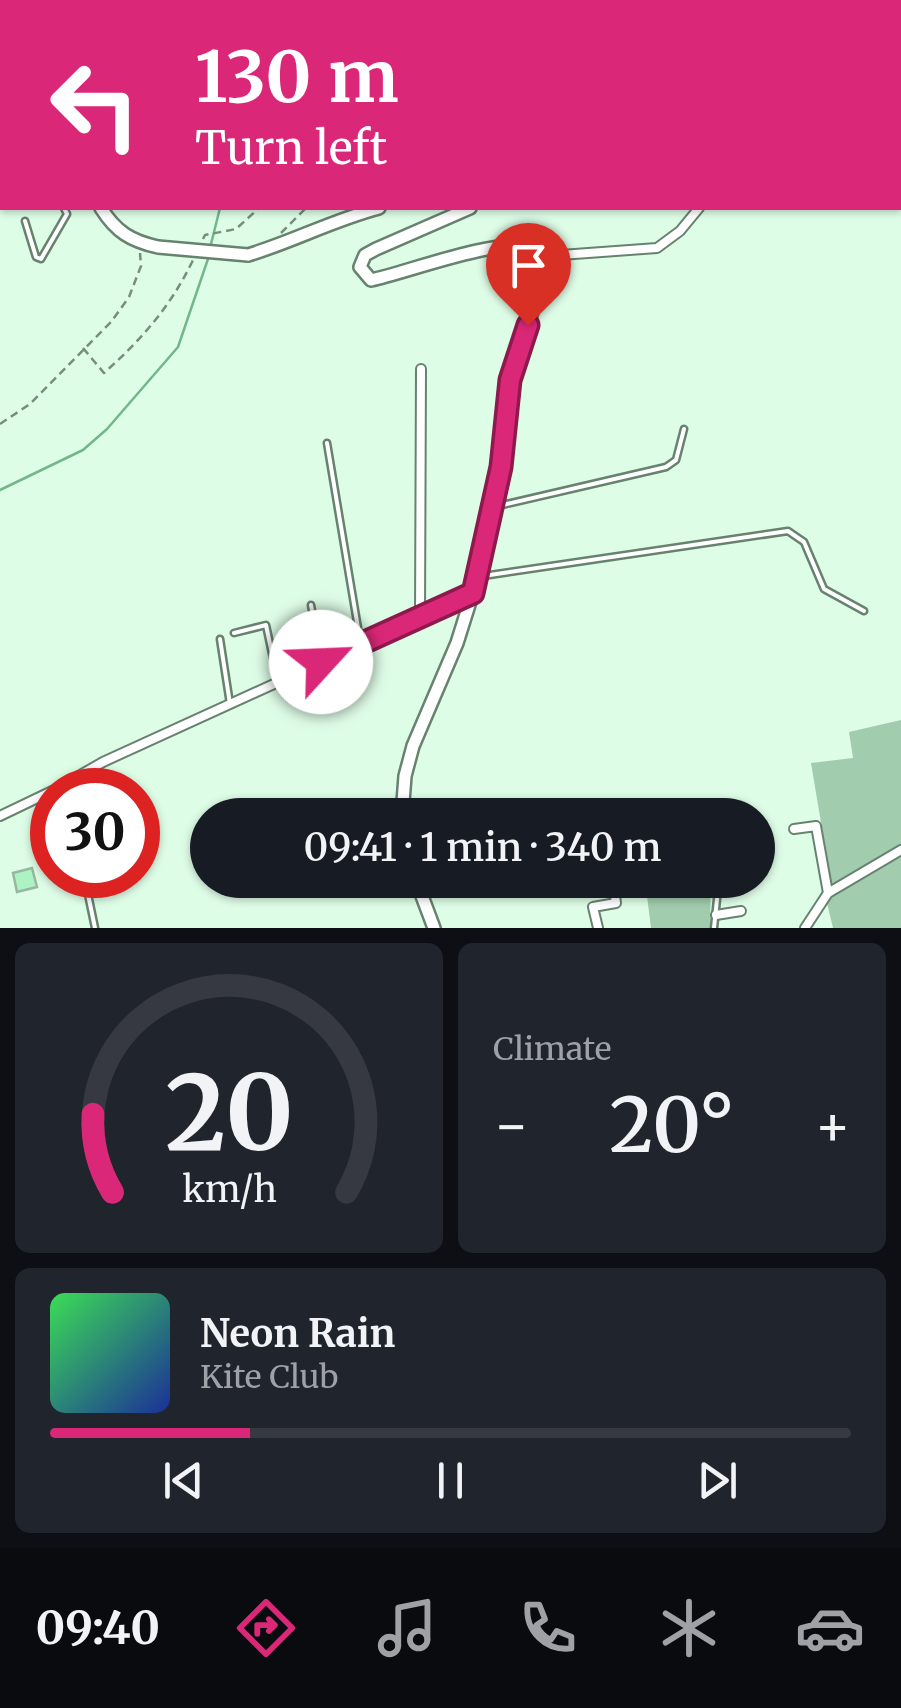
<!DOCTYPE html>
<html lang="en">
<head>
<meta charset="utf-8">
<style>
	body { margin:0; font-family:Merriweather,serif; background:#20242c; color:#f1f3f6; height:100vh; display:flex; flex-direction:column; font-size:38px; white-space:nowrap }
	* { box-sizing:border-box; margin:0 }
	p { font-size:32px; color:#9ea1a6 }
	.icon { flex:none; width:55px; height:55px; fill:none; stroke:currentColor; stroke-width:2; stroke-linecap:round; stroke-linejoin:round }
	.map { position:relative; height:928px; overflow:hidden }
	.details { display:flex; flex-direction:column; gap:15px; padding:15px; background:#0d0f14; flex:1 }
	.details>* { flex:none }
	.top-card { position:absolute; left:0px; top:0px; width:902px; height:210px; box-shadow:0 2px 8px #0004; background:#db2777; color:#fff; overflow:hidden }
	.speed { position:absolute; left:30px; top:768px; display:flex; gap:20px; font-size:50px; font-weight:700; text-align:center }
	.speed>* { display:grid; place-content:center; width:130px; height:130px; border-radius:50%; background:#171b24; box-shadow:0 2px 8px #0004; line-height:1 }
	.speed .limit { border:15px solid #d22; background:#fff; color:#111 }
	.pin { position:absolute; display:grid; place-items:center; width:85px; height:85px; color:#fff; margin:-102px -42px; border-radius:50% 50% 50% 0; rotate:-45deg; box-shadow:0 0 10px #0007 }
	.pin .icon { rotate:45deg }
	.me { position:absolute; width:110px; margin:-55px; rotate:65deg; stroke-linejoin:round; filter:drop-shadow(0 0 8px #0008) }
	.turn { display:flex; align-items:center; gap:35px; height:210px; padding:0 30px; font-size:45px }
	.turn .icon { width:130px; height:130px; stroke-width:2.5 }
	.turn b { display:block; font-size:70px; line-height:85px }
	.big { font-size:75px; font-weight:600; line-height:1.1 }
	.details .card { flex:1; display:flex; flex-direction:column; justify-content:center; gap:15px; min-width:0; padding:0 35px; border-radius:15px; background:#20242c }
	.details .dial { align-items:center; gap:0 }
	.dial svg { height:260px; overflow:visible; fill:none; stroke:#363941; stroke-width:7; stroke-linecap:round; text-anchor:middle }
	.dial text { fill:#f1f3f6; stroke:none }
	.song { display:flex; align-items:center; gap:30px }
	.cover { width:120px; height:120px; border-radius:15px; background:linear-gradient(135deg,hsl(130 70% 55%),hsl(230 70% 35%)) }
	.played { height:10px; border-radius:5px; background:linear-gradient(90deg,#db2777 25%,#363941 25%) }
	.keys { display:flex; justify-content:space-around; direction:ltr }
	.heat { display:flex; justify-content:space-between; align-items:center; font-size:55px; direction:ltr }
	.details .tiles { flex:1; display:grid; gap:15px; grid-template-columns:1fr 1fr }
	.card:last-child { grid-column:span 2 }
	.trip { position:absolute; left:190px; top:798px; width:585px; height:100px; border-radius:50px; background:#171b24; box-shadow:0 2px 8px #0004; font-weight:600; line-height:100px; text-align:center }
	.dock { display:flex; height:160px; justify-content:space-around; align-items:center; background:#090b0e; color:#9ea1a6 }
	.dock .icon { width:70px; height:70px }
	.dock .on { color:#db2777 }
	.dock b { font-size:45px; color:#f1f3f6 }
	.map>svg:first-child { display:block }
	.green { fill:#a1ccae }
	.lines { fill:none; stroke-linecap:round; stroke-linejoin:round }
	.stream { stroke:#72b78a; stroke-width:2.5 }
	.building { fill:#acf2c3; stroke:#99b6a2; stroke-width:2.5 }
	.lane-casing { stroke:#67826f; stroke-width:9 }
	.street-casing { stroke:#67826f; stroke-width:12 }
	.secondary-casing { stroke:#67826f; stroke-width:16 }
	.path { stroke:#798d7f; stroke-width:2.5; stroke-dasharray:8 5; stroke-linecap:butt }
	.lane { stroke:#fff; stroke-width:4 }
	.street { stroke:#fff; stroke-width:8 }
	.secondary { stroke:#fff; stroke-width:11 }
	.secondary-bridge-casing { stroke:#67826f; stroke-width:16; stroke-linecap:butt }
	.secondary-bridge { stroke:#fff; stroke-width:11 }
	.route-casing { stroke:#8e194d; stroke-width:25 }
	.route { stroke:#db2777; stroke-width:18 }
</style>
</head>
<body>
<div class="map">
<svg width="901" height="928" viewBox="0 0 901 928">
	<rect width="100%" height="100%" fill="#defde7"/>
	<g class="green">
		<polygon points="901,720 901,844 832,888 811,763 853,758 849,732"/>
		<polygon points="901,856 901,928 833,928 826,899"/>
		<polygon points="645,880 711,880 710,928 651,928"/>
	</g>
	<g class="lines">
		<g class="stream">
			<polyline points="540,2 543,0"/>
			<polyline points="210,248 220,208"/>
			<polyline points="0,490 83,450 107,429 178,347 209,256"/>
		</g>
	</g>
	<polygon class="building" points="32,868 37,887 17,892 13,873"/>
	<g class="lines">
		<g class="lane-casing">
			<g id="lane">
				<polyline points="263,0 264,2"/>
				<polyline points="25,221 36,257 41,259 67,214 64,208"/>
				<polyline points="327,443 359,634 364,643"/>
				<polyline points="498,506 666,467 676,460 684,429"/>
				<polyline points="483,576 788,531 804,542 824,589 864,611"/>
				<polyline points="311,605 321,662"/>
				<polyline points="234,633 266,625 278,682"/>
				<polyline points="220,639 230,704"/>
				<polyline points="91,772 93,790"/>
				<polyline points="744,815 745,810"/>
				<polyline points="84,875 95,928"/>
				<polyline points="714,928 719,880"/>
			</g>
		</g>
		<g class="street-casing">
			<g id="street">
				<polyline points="25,2 31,0"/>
				<polyline points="0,13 2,12"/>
				<polyline points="547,256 657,248 680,231 699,208"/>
				<polyline points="420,617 421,369"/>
				<polyline points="54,790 103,762 473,593"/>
				<polyline points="0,816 52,791"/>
				<polyline points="794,829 816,826 828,893"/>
				<polyline points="716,915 741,911"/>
				<polyline points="598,928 593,907 616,903 613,880"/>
				<polyline points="805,928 828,893 901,850"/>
			</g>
		</g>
		<g class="secondary-casing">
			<g id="secondary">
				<polyline points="0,105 2,105"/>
				<polyline points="0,125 2,125"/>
				<polyline points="0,142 2,143"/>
				<path d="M101 208C116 232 131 241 158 247"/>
				<path d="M248 255C292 242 333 220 379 208"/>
				<path d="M402 815 405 776 413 746 457 643 478 576 501 467 510 380 548 263 544 250C510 232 410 272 371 280L360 267 365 255 376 249 470 208"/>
				<polyline points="416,880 434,928"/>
			</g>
		</g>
		<g class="path">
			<polyline points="581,2 584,0"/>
			<polyline points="281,233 306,208"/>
			<polyline points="203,239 205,235 236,229 259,208"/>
			<path d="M83 348 104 373C142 339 171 306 193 260"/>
			<polyline points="0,424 30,404 111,322 129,297 141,266 140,253"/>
		</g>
		<use href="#lane" class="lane"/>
		<use href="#street" class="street"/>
		<use href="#secondary" class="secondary"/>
		<g class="secondary-bridge-casing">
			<polyline id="secondary-bridge" points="158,247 248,255"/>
		</g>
		<use href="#secondary-bridge" class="secondary-bridge"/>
	</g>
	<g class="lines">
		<g class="route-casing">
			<polyline id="route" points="321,662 473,593 501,467 510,380 528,325"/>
		</g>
		<use href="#route" class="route"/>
	</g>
</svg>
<div class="speed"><div class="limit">30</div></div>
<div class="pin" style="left:528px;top:325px;background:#d93025"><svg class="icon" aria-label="arrive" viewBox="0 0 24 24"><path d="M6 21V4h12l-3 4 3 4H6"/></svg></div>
<svg class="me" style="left:321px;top:662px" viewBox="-20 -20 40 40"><circle r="19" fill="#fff"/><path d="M0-13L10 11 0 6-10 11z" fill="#db2777"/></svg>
<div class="trip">09:41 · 1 min · 340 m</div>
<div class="top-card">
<div class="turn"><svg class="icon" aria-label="left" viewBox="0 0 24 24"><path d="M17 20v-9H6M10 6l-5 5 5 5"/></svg><div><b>130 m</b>Turn left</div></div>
</div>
</div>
<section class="details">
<div class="tiles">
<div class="card dial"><svg viewBox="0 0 100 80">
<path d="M14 69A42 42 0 1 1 86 69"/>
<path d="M14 69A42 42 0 0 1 8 45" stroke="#db2777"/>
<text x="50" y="56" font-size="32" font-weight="700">20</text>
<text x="50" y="72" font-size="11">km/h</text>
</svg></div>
<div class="card"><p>Climate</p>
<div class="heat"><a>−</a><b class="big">20°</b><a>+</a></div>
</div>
<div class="card">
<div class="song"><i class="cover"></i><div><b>Neon Rain</b><p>Kite Club</p></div></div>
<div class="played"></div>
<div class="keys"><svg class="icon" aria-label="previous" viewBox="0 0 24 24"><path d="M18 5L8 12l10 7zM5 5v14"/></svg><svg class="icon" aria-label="pause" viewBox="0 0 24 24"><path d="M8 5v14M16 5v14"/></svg><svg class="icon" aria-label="next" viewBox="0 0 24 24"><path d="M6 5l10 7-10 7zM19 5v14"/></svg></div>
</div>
</div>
</section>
<nav class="dock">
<b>09:40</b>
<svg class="icon on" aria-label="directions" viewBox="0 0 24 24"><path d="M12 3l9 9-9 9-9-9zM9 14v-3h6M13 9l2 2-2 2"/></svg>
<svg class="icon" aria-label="music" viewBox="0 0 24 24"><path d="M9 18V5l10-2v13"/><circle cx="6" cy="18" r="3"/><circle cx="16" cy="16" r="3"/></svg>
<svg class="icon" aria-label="phone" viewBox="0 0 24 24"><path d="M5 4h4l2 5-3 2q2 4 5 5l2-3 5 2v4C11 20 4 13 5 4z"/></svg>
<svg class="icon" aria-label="climate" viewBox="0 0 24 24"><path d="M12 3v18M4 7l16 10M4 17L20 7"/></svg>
<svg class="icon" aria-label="car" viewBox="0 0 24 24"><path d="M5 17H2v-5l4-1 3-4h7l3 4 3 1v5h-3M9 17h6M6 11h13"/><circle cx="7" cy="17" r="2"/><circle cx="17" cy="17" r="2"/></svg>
</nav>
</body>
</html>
